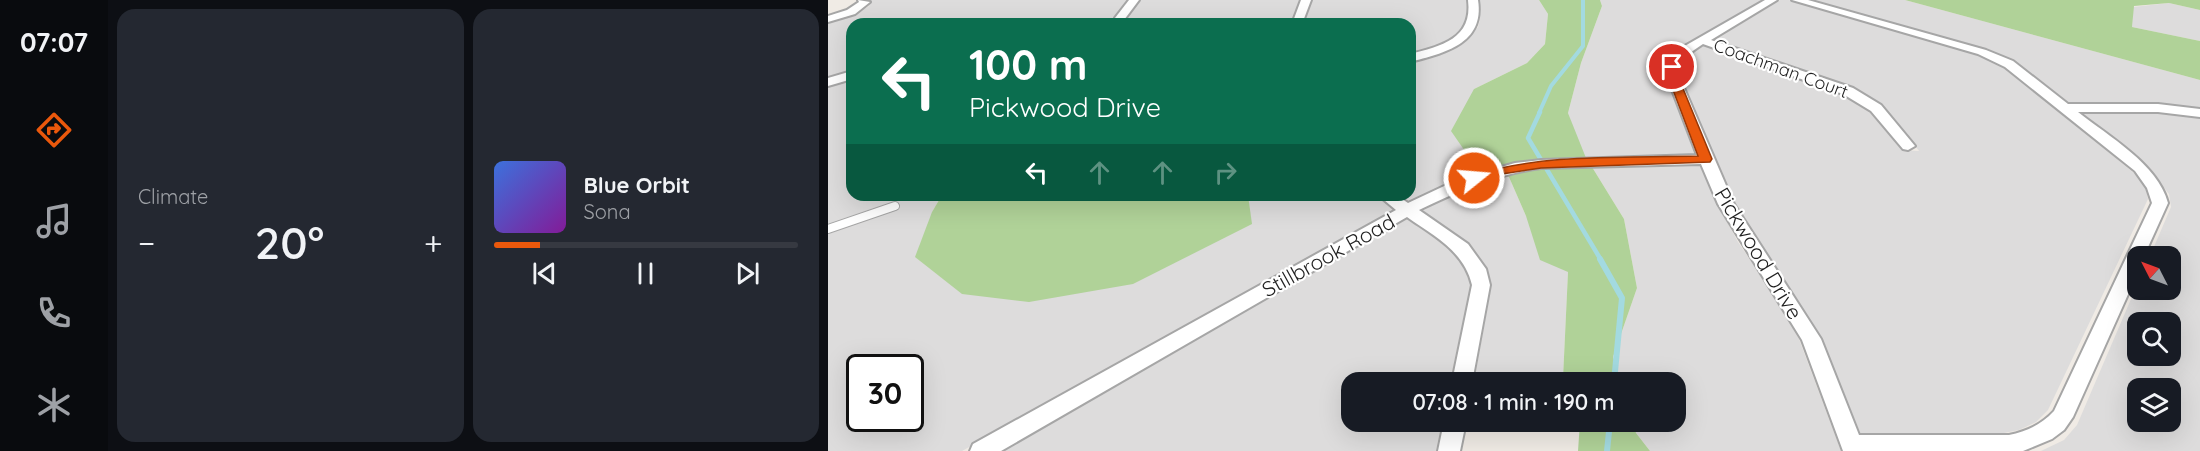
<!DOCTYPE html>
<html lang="en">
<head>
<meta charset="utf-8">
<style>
	body { margin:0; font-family:Quicksand,sans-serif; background:#242831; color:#f1f3f6; height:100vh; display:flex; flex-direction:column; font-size:22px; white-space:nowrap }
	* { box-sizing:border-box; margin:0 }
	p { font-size:20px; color:#9ea1a6 }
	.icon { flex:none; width:33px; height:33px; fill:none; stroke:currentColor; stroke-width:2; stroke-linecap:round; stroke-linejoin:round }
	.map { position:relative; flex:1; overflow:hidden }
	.sheet { display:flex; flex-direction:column; gap:9px; padding:9px; background:#0d0f14; width:720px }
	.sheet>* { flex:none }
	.top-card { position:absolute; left:18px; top:18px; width:570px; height:183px; border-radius:18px; box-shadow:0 6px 24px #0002; background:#0b6e4f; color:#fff; overflow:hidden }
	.needle { width:39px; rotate:312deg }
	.tools { position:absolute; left:1299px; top:246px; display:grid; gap:12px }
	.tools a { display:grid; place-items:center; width:54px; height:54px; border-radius:12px; background:#171b24; box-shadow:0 6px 24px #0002; font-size:30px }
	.speed { position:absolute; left:18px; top:354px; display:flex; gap:12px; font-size:30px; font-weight:700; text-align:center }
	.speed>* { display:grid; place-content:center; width:78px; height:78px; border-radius:50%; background:#171b24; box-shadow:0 6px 24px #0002; line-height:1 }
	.speed .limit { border:3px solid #111; border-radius:9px; background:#fff; color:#111 }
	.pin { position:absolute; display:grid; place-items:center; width:51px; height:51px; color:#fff; margin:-26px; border:3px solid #fff; border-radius:50%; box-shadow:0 2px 6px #0007 }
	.me { position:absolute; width:66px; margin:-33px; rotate:73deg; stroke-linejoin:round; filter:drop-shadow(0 0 4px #0008) }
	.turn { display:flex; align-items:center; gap:21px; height:126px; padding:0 24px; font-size:27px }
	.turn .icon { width:78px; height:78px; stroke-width:2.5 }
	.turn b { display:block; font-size:42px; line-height:51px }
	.lanes { display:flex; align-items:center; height:57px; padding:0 24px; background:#0003; justify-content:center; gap:30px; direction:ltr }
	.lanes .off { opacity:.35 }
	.big { font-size:45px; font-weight:600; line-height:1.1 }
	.sheet .card { flex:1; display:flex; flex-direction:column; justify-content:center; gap:9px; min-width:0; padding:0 21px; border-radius:18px; background:#242831 }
	.song { display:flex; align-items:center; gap:18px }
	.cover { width:72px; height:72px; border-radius:9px; background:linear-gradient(135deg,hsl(220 70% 55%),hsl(290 70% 35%)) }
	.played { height:6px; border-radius:3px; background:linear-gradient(90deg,#ea580c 15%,#363941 15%) }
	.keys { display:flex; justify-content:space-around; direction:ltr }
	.heat { display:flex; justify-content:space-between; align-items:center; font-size:33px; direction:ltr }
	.sheet .tiles { flex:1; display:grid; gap:9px; grid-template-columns:repeat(2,1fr) }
	.trip { position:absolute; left:513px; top:372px; width:345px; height:60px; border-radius:18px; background:#171b24; box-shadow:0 6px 24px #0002; font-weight:600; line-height:60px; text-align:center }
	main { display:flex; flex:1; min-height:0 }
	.tab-bar { display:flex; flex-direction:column; width:108px; justify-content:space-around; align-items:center; background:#090b0e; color:#9ea1a6 }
	.tab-bar .icon { width:42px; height:42px }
	.tab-bar .active { color:#ea580c }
	.tab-bar b { font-size:27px; color:#f1f3f6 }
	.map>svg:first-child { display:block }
	.residential { fill:#dddcdc; fill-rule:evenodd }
	.forest { fill:#b0d298 }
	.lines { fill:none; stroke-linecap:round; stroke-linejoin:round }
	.stream-far2 { stroke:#a3dae0; stroke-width:4 }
	.stream-far1 { stroke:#a3dae0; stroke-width:4.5 }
	.stream { stroke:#a3dae0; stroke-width:6 }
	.lane-casing { stroke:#a6a6a6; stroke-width:10 }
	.street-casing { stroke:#a6a6a6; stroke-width:4 }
	.lane { stroke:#fff; stroke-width:8 }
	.street { fill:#fff; fill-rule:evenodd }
	.route { fill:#ea580c; stroke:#983908; stroke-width:1.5 }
	.labels { text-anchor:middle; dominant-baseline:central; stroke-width:4.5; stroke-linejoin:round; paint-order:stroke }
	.far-street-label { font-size:18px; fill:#1f1f1f; stroke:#fff }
	.street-label { font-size:21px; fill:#1f1f1f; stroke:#fff }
</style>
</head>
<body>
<main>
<nav class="tab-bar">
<b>07:07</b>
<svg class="icon active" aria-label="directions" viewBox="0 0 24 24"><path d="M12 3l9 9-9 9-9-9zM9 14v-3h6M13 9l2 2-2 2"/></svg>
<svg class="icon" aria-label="music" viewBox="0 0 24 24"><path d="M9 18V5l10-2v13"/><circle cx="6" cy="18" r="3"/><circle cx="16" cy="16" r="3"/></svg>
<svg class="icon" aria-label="phone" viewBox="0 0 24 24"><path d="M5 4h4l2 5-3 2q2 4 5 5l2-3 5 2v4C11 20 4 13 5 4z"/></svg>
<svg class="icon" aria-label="climate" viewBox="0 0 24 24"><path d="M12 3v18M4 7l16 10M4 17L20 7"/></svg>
</nav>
<section class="sheet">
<div class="tiles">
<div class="card"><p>Climate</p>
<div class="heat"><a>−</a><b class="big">20°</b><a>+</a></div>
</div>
<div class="card">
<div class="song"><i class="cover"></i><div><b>Blue Orbit</b><p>Sona</p></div></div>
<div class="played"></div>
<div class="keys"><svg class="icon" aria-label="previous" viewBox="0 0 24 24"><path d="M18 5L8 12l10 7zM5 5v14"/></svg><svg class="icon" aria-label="pause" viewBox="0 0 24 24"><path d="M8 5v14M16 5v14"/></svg><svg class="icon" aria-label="next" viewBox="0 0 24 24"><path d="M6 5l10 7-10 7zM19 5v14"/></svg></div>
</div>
</div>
</section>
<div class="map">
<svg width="1372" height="451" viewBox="0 0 1372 451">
	<rect width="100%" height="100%" fill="#f0ebe5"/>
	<g class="residential">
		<polygon points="42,0 300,0 285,20 296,20 312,0 472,0 462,24 24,24 24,72 0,79 0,21 36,9 41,6"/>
		<polygon points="484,0 639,0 640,19 635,29 618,42 582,54 582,24 475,24"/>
		<polygon points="651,0 711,0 720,14 717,44 699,63 646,89 648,167 655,169 628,179 581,202 570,195 582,195 582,61 615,52 639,39 650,27 652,20"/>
		<polygon points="772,0 935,0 853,47 838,63 837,74 867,155 758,158 753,150 740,113 753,63 774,6"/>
		<polygon points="952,0 961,0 1135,49 1175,64 1313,179 1318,189 1320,199 1220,410 1208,422 1191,430 1171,434 1033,435 994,340 908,204 886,159 852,75 852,66 857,58 878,44 1015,92 1041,109 1074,150 1091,151 1066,118 1056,108 1025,89 885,41"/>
		<polygon points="977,0 1077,0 1372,80 1372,110 1241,105 1188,64"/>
		<polygon points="1341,3 1372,10 1372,41 1304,27 1305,7"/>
		<path d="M24 78V195H114L104 212 423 224 420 195H546L568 209 134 451H0V85ZM32 368H82V418H32Z"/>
		<path d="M1251 112H1335L1372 116V451H1213L1236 440 1249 425 1309 285 1310 290H1342V256H1322L1343 207 1341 194 1321 169ZM1310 322H1342V356H1310ZM1310 388H1342V422H1310Z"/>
		<polygon points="871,164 889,203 910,242 945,293 971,339 1013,451 822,451 808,433 805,422 848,422 848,382 793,382 785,357 809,288 796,219 764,167"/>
		<polygon points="675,175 681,177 698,216 740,272 735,378 737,382 646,382 663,287 659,269 643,245 594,210 640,187"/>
		<polygon points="580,217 627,251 639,270 643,284 622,382 524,382 524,422 614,422 608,451 172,451"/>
	</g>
	<g class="forest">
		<polygon points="711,0 772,0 774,6 753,63 740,113 758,158 711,159 655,169 648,167 623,131 646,89 699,63 717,44 720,14"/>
		<polygon points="1077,0 1372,0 1372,10 1341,3 1306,6 1304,27 1372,41 1372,80"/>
		<polygon points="764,167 796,219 809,288 785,357 793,382 737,382 735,378 740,272 712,260 698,216 681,177 675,175 716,169"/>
		<polygon points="114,195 420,195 424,224 305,284 201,302 134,294 87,257 104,212"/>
		<polygon points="752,422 805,422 808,433 822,451 750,451"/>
	</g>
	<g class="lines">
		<polyline class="stream-far2" points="711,113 723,86 755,46 755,0"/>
		<polyline class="stream-far1" points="712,112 700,138 773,260"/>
		<g class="stream">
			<polyline points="772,259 794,298 786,382"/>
			<polyline points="779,451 782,422"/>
		</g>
		<g class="lane-casing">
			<polyline id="lane" points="0,229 67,206"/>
		</g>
		<g class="street-casing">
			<g id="street">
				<polygon points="30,0 42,2 27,14 0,22 0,16 19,10 31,2"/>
				<polygon points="301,0 311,0 296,20 288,20 287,18"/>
				<polygon points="473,0 483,0 474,24 464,24"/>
				<path d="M640 0H650C657 44 616 53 582 62V54C613 46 645 39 640 0Z"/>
				<path d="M937 0H949L883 40 1025 88 1053 105 1087 146 1080 150 1075 149 1043 111 1015 94 875 44C863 52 851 59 850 74L906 204 993 339 1031 435H1181C1199 431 1213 425 1226 411L1324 203 1319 188 1307 171 1177 67 1150 54 964 0H980L1158 50 1185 61 1240 104H1330L1372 109V117L1330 112H1250C1280 136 1330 164 1340 203L1316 256H1310V272L1245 417 1236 430 1224 439 1195 451H1015L974 340 890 204 873 164 713 168C668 174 631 191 591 210L640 244 658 269 662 285 644 382H624L644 285C636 251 606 236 579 217L173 451H142L145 444 568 210 550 195H568L580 203 629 180 687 163 713 160 869 155 838 74 839 64 855 47Z"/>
				<polygon points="24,71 24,79 0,86 0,78"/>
				<polygon points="616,422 638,422 632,451 610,451"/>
			</g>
		</g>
		<use href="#lane" class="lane"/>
		<use href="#street" class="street"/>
	</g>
	<path class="route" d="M844 64 849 67V74L884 159 882 162 713 168 674 174 646 182 640 178 642 176C715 153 794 158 870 156L839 74V67Z"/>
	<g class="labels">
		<g class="far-street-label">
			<text transform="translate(953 68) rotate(20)">Coachman Court</text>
		</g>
		<g class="street-label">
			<text transform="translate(931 253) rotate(59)">Pickwood Drive</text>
			<text transform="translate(500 255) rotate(-29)">Stillbrook Road</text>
		</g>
	</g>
</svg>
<div class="tools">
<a><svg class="needle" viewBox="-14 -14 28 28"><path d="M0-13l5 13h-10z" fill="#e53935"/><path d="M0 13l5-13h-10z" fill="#9ea1a6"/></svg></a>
<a><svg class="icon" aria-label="search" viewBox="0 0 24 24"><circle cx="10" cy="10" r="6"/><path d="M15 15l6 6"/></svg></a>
<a><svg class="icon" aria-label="layers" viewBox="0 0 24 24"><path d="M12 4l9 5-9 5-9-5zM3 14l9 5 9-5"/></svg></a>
</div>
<div class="speed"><div class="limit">30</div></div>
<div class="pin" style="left:844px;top:67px;background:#d93025"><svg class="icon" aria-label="arrive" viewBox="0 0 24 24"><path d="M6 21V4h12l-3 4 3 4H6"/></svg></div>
<svg class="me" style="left:646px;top:178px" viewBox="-20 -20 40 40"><circle r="17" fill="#ea580c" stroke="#fff" stroke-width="3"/><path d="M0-11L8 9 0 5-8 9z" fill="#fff"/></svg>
<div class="trip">07:08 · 1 min · 190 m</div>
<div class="top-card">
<div class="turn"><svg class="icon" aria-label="left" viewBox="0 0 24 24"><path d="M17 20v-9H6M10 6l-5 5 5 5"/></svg><div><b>100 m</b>Pickwood Drive</div></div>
<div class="lanes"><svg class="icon" aria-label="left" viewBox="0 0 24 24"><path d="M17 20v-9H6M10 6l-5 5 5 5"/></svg><svg class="icon off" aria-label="ahead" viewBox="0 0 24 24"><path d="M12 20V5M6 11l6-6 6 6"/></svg><svg class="icon off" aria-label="ahead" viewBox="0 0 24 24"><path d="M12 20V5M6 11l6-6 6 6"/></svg><svg class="icon off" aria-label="right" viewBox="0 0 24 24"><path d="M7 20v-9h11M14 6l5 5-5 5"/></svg></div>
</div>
</div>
</main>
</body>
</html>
